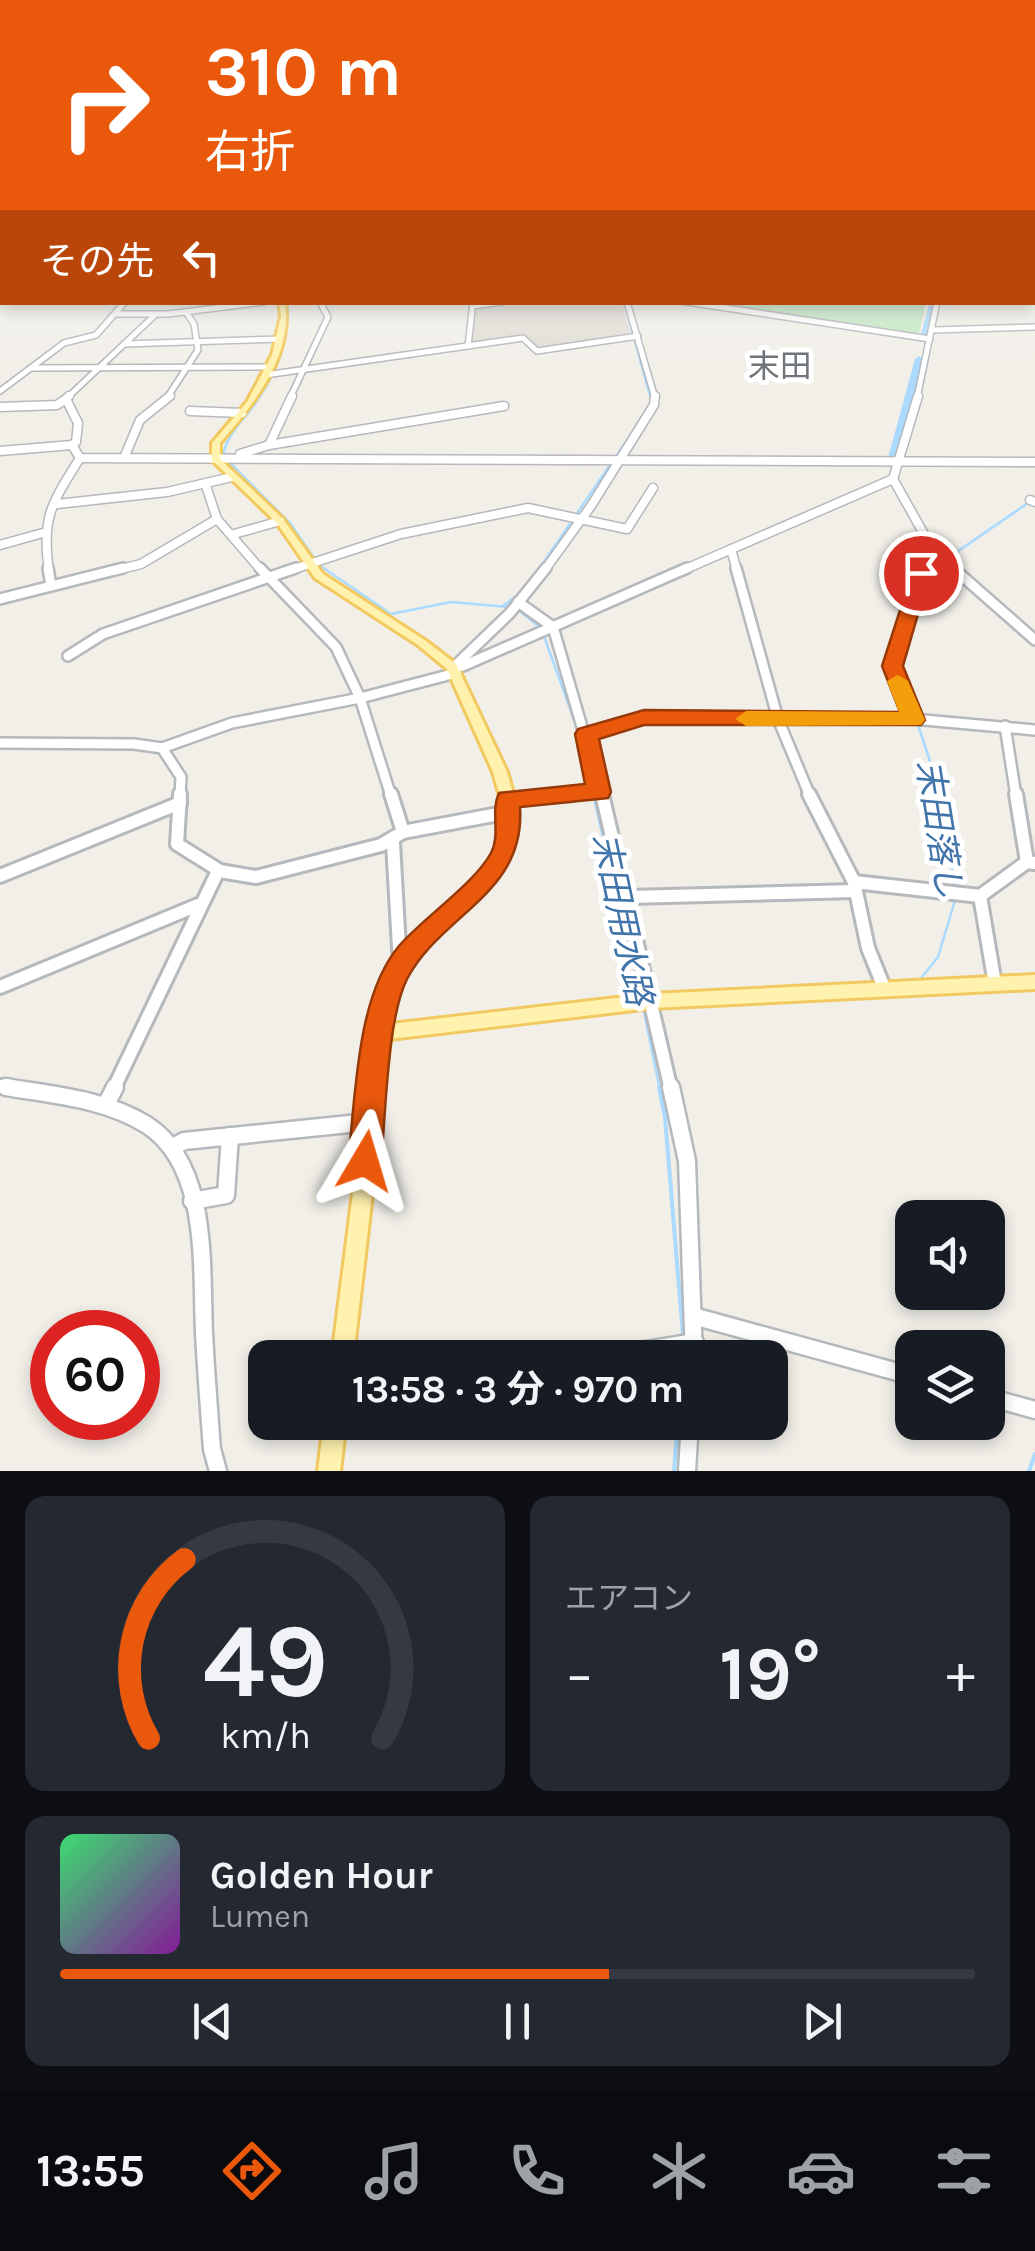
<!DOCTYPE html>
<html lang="ja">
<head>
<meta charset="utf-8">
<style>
	body { margin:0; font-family:Karla,"Noto Sans JP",sans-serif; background:#242831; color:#f1f3f6; height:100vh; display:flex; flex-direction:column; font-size:38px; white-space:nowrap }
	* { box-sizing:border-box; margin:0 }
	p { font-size:32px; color:#9ea1a6 }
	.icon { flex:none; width:55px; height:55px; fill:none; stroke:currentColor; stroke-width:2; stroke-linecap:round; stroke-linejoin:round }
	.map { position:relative; height:1471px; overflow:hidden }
	.side { display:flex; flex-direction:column; gap:25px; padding:25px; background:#0d0f14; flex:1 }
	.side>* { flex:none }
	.banner { position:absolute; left:0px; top:0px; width:1035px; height:305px; box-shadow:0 5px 15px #0003; background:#ea580c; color:#fff; overflow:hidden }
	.fabs { position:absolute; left:895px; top:1200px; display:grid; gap:20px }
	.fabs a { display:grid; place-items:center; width:110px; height:110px; border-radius:20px; background:#171b24; box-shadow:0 5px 15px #0003; font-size:50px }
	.speed { position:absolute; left:30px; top:1310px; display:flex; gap:20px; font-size:50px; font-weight:700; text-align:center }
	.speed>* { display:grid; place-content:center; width:130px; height:130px; border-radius:50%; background:#171b24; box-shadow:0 5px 15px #0003; line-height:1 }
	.speed .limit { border:15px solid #d22; background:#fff; color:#111 }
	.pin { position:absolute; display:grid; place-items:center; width:85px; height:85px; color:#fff; margin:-42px; border:5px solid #fff; border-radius:50%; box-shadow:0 2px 10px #0007 }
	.me { position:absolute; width:110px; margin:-55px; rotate:7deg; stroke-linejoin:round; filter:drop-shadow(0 0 8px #0008) }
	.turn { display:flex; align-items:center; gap:35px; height:210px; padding:0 40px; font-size:45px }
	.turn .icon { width:130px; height:130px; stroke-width:2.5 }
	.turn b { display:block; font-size:70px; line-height:85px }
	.then { display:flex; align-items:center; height:95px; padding:0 40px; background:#0003; gap:20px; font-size:38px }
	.big { font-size:75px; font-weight:700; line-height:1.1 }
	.side .tile { flex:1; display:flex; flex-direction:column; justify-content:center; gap:15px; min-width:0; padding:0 35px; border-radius:20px; background:#242831 }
	.side .dial { align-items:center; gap:0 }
	.dial svg { height:260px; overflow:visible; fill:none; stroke:#363941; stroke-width:7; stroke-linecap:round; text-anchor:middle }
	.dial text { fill:#f1f3f6; stroke:none }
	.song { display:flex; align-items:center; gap:30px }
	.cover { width:120px; height:120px; border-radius:15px; background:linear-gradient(135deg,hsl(140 70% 55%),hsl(290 70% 35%)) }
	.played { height:10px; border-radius:5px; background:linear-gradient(90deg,#ea580c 60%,#363941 60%) }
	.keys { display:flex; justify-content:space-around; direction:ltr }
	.heat { display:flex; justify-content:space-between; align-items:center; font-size:55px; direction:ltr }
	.side .tiles { flex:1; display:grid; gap:25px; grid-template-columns:1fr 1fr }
	.tile:last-child { grid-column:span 2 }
	.trip { position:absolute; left:248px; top:1340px; width:540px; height:100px; border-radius:20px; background:#171b24; box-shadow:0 5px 15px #0003; font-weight:700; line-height:100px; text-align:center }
	.menu { display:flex; height:160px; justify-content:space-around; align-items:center; background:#090b0e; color:#9ea1a6 }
	.menu .icon { width:70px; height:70px }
	.menu .current { color:#ea580c }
	.menu b { font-size:45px; color:#f1f3f6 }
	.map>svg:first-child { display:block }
	.education { fill:#e1ded6 }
	.green { fill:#c5e8c5 }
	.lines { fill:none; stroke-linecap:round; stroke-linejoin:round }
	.stream-far1 { stroke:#aadaff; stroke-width:2.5 }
	.stream { stroke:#aadaff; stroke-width:4 }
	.river { fill:#aadaff; fill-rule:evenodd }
	.minor-far5-casing { stroke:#b5b8bc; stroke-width:6 }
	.minor-far4-casing { stroke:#b5b8bc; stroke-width:8 }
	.minor-far3-casing { stroke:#b5b8bc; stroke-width:11 }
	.minor-far2-casing { stroke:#b5b8bc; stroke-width:14 }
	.minor-far1-casing { stroke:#b5b8bc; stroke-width:18 }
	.minor-casing { stroke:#b5b8bc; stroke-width:21 }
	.major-casing { stroke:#f2c960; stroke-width:6 }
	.minor-far5 { stroke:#fff; stroke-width:4 }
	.minor-far4 { stroke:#fff; stroke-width:5 }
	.minor-far3 { stroke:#fff; stroke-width:8 }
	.minor-far2 { stroke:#fff; stroke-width:9 }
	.minor-far1 { stroke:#fff; stroke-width:12 }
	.minor { stroke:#fff; stroke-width:16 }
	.major { fill:#fff2af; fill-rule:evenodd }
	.route { fill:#ea580c; stroke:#983908; stroke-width:2.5 }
	.slow { fill:#f59e0b }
	.labels { text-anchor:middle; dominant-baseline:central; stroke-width:10; stroke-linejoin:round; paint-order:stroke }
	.far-quarter-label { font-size:32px; fill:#70757a; stroke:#fff }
	.water-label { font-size:35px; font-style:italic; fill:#4174aa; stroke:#fff }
</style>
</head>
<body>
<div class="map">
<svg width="1035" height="1471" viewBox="0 0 1035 1471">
	<rect width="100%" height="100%" fill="#f1efe8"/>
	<polygon class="education" points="507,302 622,303 631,335 536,349 525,337 470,344 475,307"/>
	<polygon class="green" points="695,303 926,303 918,337"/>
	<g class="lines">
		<g class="stream-far1">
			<polyline points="624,302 651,399"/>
			<polyline points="941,304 999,302"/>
			<path d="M223 454C227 437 237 427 248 413 274 380 291 344 287 302"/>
			<polyline points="615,458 630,436"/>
			<polyline points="227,460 290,523 314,558"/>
			<polyline points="948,558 1028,503"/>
			<polyline points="319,565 391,614 451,602 509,607"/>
			<polyline points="533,578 610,465"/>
			<polyline points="504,605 518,595"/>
			<polyline points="517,609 541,628"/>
			<polyline points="544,636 578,731 640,994"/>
			<polyline points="901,677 900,663 911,627"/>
			<polyline points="917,722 929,758 956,889"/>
			<polyline points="922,977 938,957 956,897"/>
			<polyline points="643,1007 660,1090"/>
		</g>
		<g class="stream">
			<polyline points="659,1087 665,1117 683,1336"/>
			<polyline points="674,1471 678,1422"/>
			<polyline points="1029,1471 1035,1454"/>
		</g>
		<g class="river">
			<polygon points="1032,236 1035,237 1035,242 1032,241"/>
			<polygon points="930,302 937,304 928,337 924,340 920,337"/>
			<polygon points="919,356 923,359 898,458 889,460 888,458 915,359"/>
		</g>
		<g class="minor-far5-casing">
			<polyline id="minor-far5" points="0,209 2,214"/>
		</g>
		<g class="minor-far4-casing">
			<g id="minor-far4">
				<polyline points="627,302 655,398"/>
				<polyline points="687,302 930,339"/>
				<polyline points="472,306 502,302"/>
				<polyline points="117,314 168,314 264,302"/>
				<polyline points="933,330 1035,327"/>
				<polyline points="124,344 280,339"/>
				<polyline points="468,346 473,302"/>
				<polyline points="31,368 269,367"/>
				<polyline points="265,375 523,338 537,351 638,336"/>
				<polyline points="0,391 64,343 96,335 125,302"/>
				<polyline points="67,398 155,315"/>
				<polyline points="167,398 198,350 194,324 186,312"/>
				<polyline points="290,398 328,317 320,302"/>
				<polyline points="917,398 937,302"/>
			</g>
		</g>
		<g class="minor-far3-casing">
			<g id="minor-far3">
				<polyline points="69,396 66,399 78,423 76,442 72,445"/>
				<polyline points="0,407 57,405 66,399"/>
				<polyline points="190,411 242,413"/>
				<polyline points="269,445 292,396"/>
				<polyline points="0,451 72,445 80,458 1035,462"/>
				<polyline points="240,454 269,445 504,406"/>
				<polyline points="124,458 140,420 170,396"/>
				<polyline points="893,479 934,552 956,571"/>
				<polyline points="206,486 217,519 262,571"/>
				<polyline points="1030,500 1035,502"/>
				<polyline points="57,504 167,492 232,477"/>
				<polyline points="234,534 280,521"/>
				<polyline points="0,545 43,533"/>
				<polyline points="731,549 737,571"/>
				<path d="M49 571C41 517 52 503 80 458"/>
				<polyline points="113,571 141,564 217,519"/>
				<polyline points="288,571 401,534 528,508 627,529 653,488"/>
				<polyline points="544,571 591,506 654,405 655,396"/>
				<polyline points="681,571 893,479 918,396"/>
				<polyline points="924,571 940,558"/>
			</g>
		</g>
		<g class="minor-far2-casing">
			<g id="minor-far2">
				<polyline points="48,568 51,586"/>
				<polyline points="260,568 336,647 360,698 391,796"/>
				<polyline points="736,568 778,719 810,796"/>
				<polyline points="953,568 1035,640"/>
				<polyline points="0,599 123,568"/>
				<polyline points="518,602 553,627 602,796"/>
				<polyline points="68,656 103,634 296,568"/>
				<polyline points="457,664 510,613 546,568"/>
				<polyline points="452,667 463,666 687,568"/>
				<polyline points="913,719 894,672 894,657 912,612 916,582 927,568"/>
				<polyline points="1005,726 1016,796"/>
				<polyline points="586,734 644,717 913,719 1035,730"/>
				<polyline points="0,743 134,744 162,748 232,723 360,698 456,673"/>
				<polyline points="162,748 181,777 180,796"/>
				<polyline points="548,796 599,791"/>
			</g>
		</g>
		<g class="minor-far1-casing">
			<g id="minor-far1">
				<polyline points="180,794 177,844 220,871 256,877 381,845 403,832 391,794"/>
				<polyline points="602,794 671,1090"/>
				<polyline points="809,794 854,882 868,948 885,990"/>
				<polyline points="1016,794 1027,862"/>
				<polyline points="508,800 573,794"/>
				<polyline points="403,832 509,812"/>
				<polyline points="393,843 400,965"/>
				<polyline points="0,876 180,803"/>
				<polyline points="854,882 980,896 1027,862 1035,863"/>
				<polyline points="980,896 995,984"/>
				<polyline points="629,897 855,891"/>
				<polyline points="0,987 198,905"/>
				<polyline points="0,1086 21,1090"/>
				<polyline points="113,1090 217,873"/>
			</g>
		</g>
		<g class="minor-casing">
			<g id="minor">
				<path d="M6 1087C53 1095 106 1099 147 1125 210 1166 201 1268 204 1333 206 1372 209 1410 212 1449L218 1471"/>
				<polyline points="671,1087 687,1161 694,1358"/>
				<polyline points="106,1105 115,1087"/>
				<polyline points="173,1147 184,1141 369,1122"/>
				<polyline points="192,1201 226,1195 230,1136"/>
				<polyline points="693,1316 912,1376"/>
				<polyline points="596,1358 695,1342"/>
				<polyline points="988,1397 1035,1410"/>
				<polyline points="687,1471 690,1422"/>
			</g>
		</g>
		<g class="major-casing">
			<g id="major">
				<polygon points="2,288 2,292 0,293 0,289"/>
				<path d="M279 302H285C293 357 253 405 220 443V459L283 519 323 574 426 641 456 664 507 772 515 800 516 829 513 849 502 869 406 969 395 993 391 1024 651 994 1035 975V989L651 1008 390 1039 353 1358H332L373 1036 372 1033 374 1028 379 993 394 960 492 861 499 849 502 829 501 800 493 772 447 669 418 645 315 578 277 523 212 460V443L247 402 272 355 281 316Z"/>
				<polygon points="324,1422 346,1422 340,1471 318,1471"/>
			</g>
		</g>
		<use href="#minor-far5" class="minor-far5"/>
		<use href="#minor-far4" class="minor-far4"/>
		<use href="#minor-far3" class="minor-far3"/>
		<use href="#minor-far2" class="minor-far2"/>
		<use href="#minor-far1" class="minor-far1"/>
		<use href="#minor" class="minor"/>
		<use href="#major" class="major"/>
	</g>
	<linearGradient id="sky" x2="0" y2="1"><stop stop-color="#8fc3f1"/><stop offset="0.44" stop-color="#f9f8f5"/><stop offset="1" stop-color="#f9f8f5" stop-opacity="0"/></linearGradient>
	<rect width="1035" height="369" fill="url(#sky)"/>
	<path class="route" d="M921 567 930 573 903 666 925 720 921 725H644L599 739 611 792 608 798 520 807C526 894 442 913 407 979 387 1019 386 1114 381 1161L377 1173 365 1177 353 1173 348 1161C356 1096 356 997 399 946 423 918 474 884 491 853 501 834 490 811 499 793L585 784 575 734 578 729 644 710 900 712 882 666 912 573Z"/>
	<polygon class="slow" points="898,675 908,681 925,720 921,725 746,726 735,719 746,711 899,712 887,681"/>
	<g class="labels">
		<g class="far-quarter-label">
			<text x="780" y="366">末田</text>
		</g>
		<g class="water-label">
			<text transform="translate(939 829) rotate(81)">末田落し</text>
			<text transform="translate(622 919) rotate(78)">末田用水路</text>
		</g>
	</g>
</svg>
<div class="fabs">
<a><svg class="icon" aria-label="sound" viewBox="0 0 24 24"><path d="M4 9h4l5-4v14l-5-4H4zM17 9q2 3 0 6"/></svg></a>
<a><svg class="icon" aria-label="layers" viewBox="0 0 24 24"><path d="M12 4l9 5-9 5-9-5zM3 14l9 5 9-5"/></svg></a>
</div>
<div class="speed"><div class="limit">60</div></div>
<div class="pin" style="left:921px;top:573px;background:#d93025"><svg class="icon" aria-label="arrive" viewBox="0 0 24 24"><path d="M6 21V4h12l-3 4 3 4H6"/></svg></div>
<svg class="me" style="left:365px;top:1161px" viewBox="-20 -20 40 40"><path d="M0-17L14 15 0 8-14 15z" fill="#ea580c" stroke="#fff" stroke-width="4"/></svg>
<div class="trip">13:58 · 3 分 · 970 m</div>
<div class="banner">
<div class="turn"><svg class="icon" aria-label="right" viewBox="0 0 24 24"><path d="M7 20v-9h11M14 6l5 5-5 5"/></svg><div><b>310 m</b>右折</div></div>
<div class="then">その先<svg class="icon" aria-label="left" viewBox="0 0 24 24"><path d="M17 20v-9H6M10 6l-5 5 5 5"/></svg></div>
</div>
</div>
<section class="side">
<div class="tiles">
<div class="tile dial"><svg viewBox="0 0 100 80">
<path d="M14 69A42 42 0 1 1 86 69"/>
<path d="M14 69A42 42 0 0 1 25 14" stroke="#ea580c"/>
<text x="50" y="56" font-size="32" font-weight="700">49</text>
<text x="50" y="72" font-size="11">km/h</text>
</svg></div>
<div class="tile"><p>エアコン</p>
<div class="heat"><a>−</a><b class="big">19°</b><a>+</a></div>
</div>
<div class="tile">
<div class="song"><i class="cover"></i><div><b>Golden Hour</b><p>Lumen</p></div></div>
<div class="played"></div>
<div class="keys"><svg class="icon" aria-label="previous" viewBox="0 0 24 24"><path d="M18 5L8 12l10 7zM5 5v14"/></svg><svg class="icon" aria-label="pause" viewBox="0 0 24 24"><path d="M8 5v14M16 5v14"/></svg><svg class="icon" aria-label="next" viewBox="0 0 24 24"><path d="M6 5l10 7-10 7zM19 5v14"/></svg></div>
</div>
</div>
</section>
<nav class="menu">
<b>13:55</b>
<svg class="icon current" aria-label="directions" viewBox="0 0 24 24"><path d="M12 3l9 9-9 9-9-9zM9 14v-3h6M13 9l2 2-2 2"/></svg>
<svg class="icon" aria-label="music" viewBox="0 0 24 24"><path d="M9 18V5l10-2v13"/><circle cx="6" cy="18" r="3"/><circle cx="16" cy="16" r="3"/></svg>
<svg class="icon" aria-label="phone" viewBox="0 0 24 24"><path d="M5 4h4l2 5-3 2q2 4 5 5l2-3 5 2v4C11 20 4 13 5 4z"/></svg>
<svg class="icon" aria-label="climate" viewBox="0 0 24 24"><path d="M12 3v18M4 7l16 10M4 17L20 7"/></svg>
<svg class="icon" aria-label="car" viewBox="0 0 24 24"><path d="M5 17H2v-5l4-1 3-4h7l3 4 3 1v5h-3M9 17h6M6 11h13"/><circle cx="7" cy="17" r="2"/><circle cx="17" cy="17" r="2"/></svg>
<svg class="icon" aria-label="filters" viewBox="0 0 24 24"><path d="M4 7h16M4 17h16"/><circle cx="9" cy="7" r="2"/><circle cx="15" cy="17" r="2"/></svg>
</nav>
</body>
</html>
